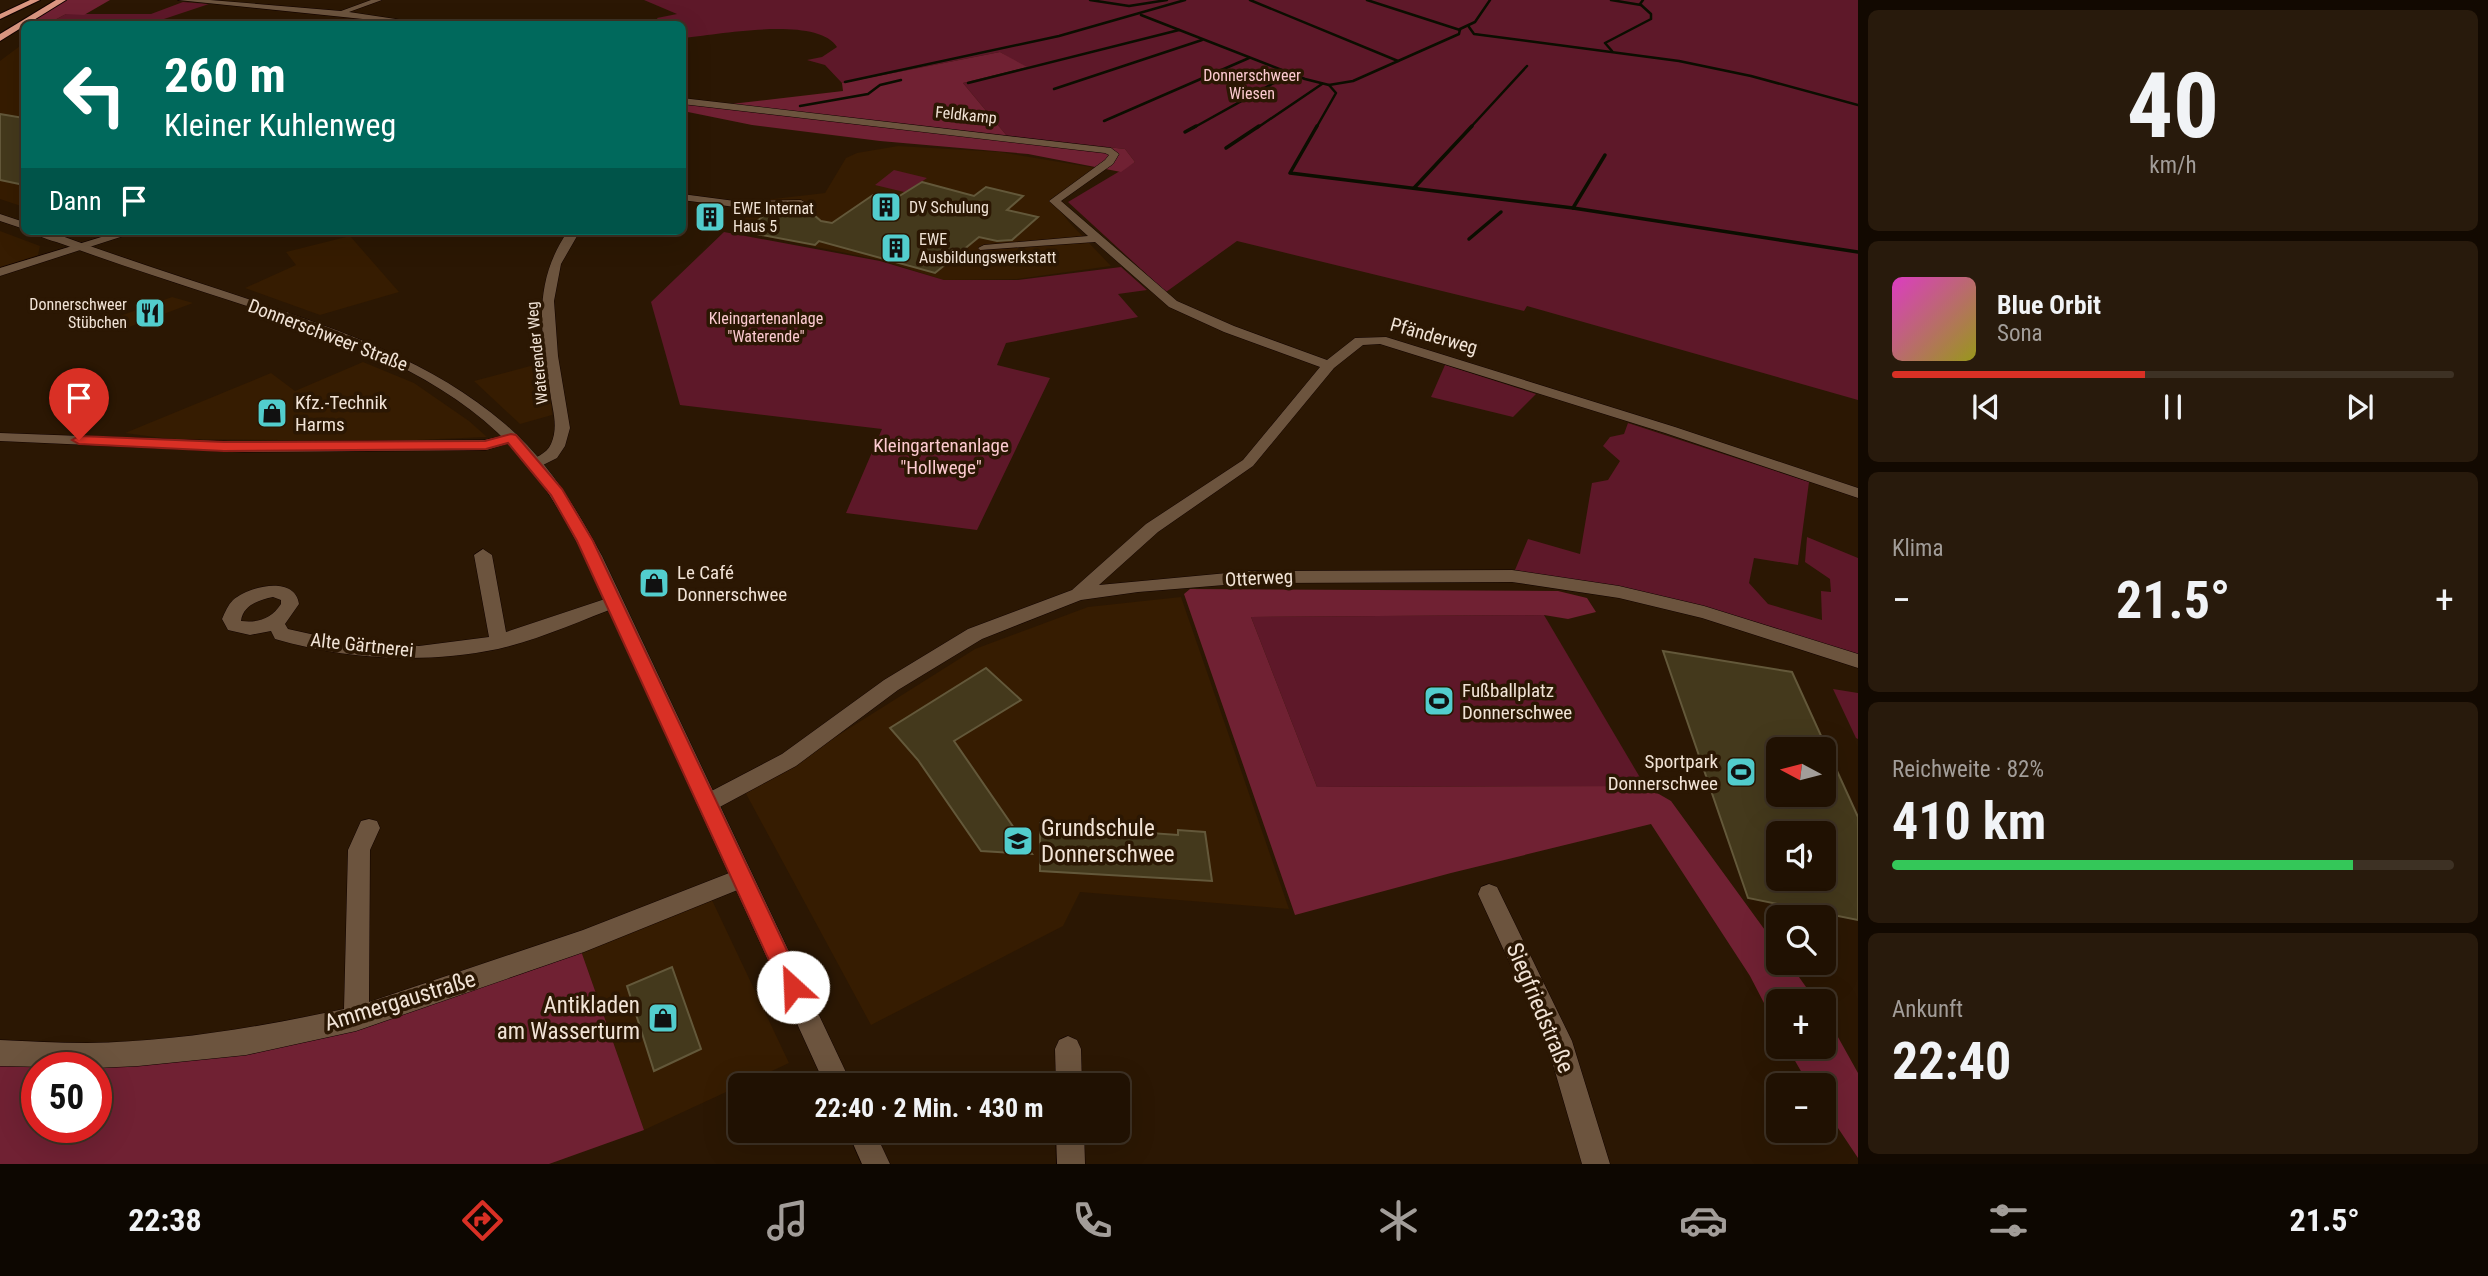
<!DOCTYPE html>
<html lang="de">
<head>
<meta charset="utf-8">
<style>
	body { margin:0; font-family:"Roboto Condensed",sans-serif; background:#281a0c; color:#f1f3f6; height:100vh; display:flex; flex-direction:column; font-size:26px; white-space:nowrap }
	* { box-sizing:border-box; margin:0 }
	p { font-size:23px; color:#a29d99 }
	.icon { flex:none; width:38px; height:38px; fill:none; stroke:currentColor; stroke-width:2; stroke-linecap:round; stroke-linejoin:round }
	.map { position:relative; flex:1; overflow:hidden }
	.side { display:flex; flex-direction:column; gap:10px; padding:10px; background:#120901; width:630px }
	.side>* { flex:none }
	.top-card { position:absolute; left:21px; top:21px; width:665px; height:214px; border-radius:10px; box-shadow:0 7px 28px #0002,0 0 0 2px #3d3124; background:#00695c; color:#fff; overflow:hidden }
	.needle { width:46px; rotate:277deg }
	.buttons { position:absolute; left:1766px; top:737px; display:grid; gap:14px }
	.buttons a { display:grid; place-items:center; width:70px; height:70px; border-radius:10px; background:#201102; box-shadow:0 7px 28px #0002,0 0 0 2px #3d3124; font-size:35px }
	.speed { position:absolute; left:21px; top:1052px; display:flex; gap:14px; font-size:35px; font-weight:700; text-align:center }
	.speed>* { display:grid; place-content:center; width:91px; height:91px; border-radius:50%; background:#201102; box-shadow:0 7px 28px #0002,0 0 0 2px #3d3124; line-height:1 }
	.speed .limit { border:10px solid #d22; background:#fff; color:#111 }
	.pin { position:absolute; display:grid; place-items:center; width:60px; height:60px; color:#fff; margin:-72px -30px; border-radius:50% 50% 50% 0; rotate:-45deg; box-shadow:0 0 7px #0007 }
	.pin .icon { rotate:45deg }
	.me { position:absolute; width:77px; margin:-38px; rotate:335deg; stroke-linejoin:round; filter:drop-shadow(0 0 5px #0008) }
	.turn { display:flex; align-items:center; gap:24px; height:147px; padding:0 28px; font-size:32px }
	.turn .icon { width:91px; height:91px; stroke-width:2.5 }
	.turn b { display:block; font-size:49px; line-height:60px }
	.then { display:flex; align-items:center; height:66px; padding:0 28px; background:#0003; gap:14px; font-size:26px }
	.big { font-size:52px; font-weight:700; line-height:1.1 }
	.side .tile { flex:1; display:flex; flex-direction:column; justify-content:center; gap:10px; min-width:0; padding:0 24px; border-radius:10px; background:#281a0c }
	.side .dial { align-items:center; gap:0 }
	.dial b { font-size:91px; line-height:1 }
	.song { display:flex; align-items:center; gap:21px }
	.cover { width:84px; height:84px; border-radius:10px; background:linear-gradient(135deg,hsl(310 70% 55%),hsl(60 70% 35%)) }
	.played { height:7px; border-radius:4px; background:linear-gradient(90deg,#d93025 45%,#3d3124 45%) }
	.keys { display:flex; justify-content:space-around; direction:ltr }
	.heat { display:flex; justify-content:space-between; align-items:center; font-size:38px; direction:ltr }
	.charge { height:10px; border-radius:5px; background:linear-gradient(90deg,#34c759 82%,#3d3124 0) }
	.trip { position:absolute; left:728px; top:1073px; width:402px; height:70px; border-radius:10px; background:#201102; box-shadow:0 7px 28px #0002,0 0 0 2px #3d3124; font-weight:700; line-height:70px; text-align:center }
	.dock { display:flex; height:112px; justify-content:space-around; align-items:center; background:#0d0701; color:#a29d99 }
	.dock .icon { width:49px; height:49px }
	.dock .selected { color:#d93025 }
	.dock b { font-size:32px; color:#f1f3f6 }
	main { display:flex; flex:1; min-height:0 }
	.map>svg:first-child { display:block }
	.built { fill:#361c01 }
	.green { fill:#5e1829 }
	.forest { fill:#702133; fill-rule:evenodd }
	.lines { fill:none; stroke-linecap:round; stroke-linejoin:round }
	.stream-far1 { stroke:#0b0e00; stroke-width:2.5 }
	.stream { stroke:#0b0e00; stroke-width:3.5 }
	.building { fill:#44391c; stroke:#63583a; stroke-width:2; fill-rule:evenodd }
	.minor-casing { stroke:#120300; stroke-width:1 }
	.secondary-casing { stroke:#120300; stroke-width:1 }
	.trunk-casing { stroke:#120300; stroke-width:2 }
	.minor { fill:#6c543e; fill-rule:evenodd }
	.secondary { fill:#6c543e; fill-rule:evenodd }
	.trunk { fill:#da9680; fill-rule:evenodd }
	.route { fill:#d93025; stroke:#8d1f18; stroke-width:2 }
	.labels { text-anchor:middle; dominant-baseline:central; stroke-width:7; stroke-linejoin:round; paint-order:stroke }
	.far-park-label { font-size:16px; fill:#fccad0; stroke:#2b1703 }
	.far-street-label { font-size:16px; fill:#f1e3d6; stroke:#2b1703 }
	.far-poi-label { font-size:16px; fill:#f1e3d6; stroke:#2b1703; text-anchor:start }
	.street-label { font-size:19px; fill:#f1e3d6; stroke:#2b1703 }
	.poi-label { font-size:19px; fill:#f1e3d6; stroke:#2b1703; text-anchor:start }
	.park-label { font-size:19px; fill:#fccad0; stroke:#2b1703 }
	.near-poi-label { font-size:23px; fill:#f1e3d6; stroke:#2b1703; text-anchor:start }
	.near-street-label { font-size:23px; fill:#f1e3d6; stroke:#2b1703 }
</style>
</head>
<body>
<main>
<div class="map">
<svg width="1858" height="1164" viewBox="0 0 1858 1164">
	<rect width="100%" height="100%" fill="#2b1703"/>
	<g class="built">
		<polygon points="24,43 24,207 0,199 0,61"/>
		<polygon points="898,146 1000,152 1096,168 1051,199 1069,222 1111,266 1017,279 944,280 880,260 732,230 765,200 825,193 846,158 857,153"/>
		<polygon points="0,231 40,246 38,255 0,268"/>
		<polygon points="350,236 399,292 320,315 245,288 296,265 286,252"/>
		<polygon points="172,297 193,303 129,327 120,316"/>
		<polygon points="549,361 552,415 520,424 474,381"/>
		<polygon points="363,362 414,383 469,421 487,437 392,441 169,439 125,433 271,373 295,391"/>
		<polygon points="1181,597 1289,909 1080,892 1063,926 871,1025 744,790 799,760 975,649 1088,607"/>
		<polygon points="711,898 789,1063 644,1130 580,948"/>
	</g>
	<g class="green">
		<path d="M644 0H1858V400L1527 306 1524 311 1237 241 1166 292 1068 202 1135 162 1125 149 1007 136 963 83 1026 68 1000 52 842 83 825 65 807 60 822 57 837 47C817 15 716 35 683 38L682 24H660L657 18 677 14Z"/>
		<polygon points="183,2 209,4 149,24 47,24 66,14 151,14"/>
		<polygon points="894,170 927,178 911,189 929,198 875,185"/>
		<polygon points="724,232 880,261 944,280 1018,280 1121,267 1147,290 1118,294 1138,317 1006,343 997,365 1050,378 977,530 846,513 882,429 680,405 651,302"/>
		<polygon points="1445,365 1536,394 1513,417 1431,397"/>
		<polygon points="1628,423 1809,482 1798,565 1754,558 1749,583 1768,604 1822,620 1821,591 1831,592 1830,579 1805,562 1807,537 1858,558 1858,656 1673,599 1515,570 1528,539 1580,554 1592,483 1608,480 1620,461 1603,446 1610,437 1624,434"/>
		<polygon points="1544,615 1645,786 1317,787 1251,617"/>
		<polygon points="1833,689 1858,693 1858,739 1856,738"/>
	</g>
	<g class="forest">
		<polygon points="66,0 110,0 84,15 66,14 47,24 28,24"/>
		<polygon points="1000,52 1027,67 963,83 1007,136 1125,149 1135,162 1121,172 1028,154 880,141 752,125 683,111 683,102 731,104 843,91 842,83"/>
		<polygon points="1190,589 1558,591 1587,598 1596,612 1568,619 1544,615 1251,617 1317,787 1645,786 1671,801 1778,948 1778,962 1789,963 1816,1001 1778,1001 1778,1030 1750,976 1651,824 1451,873 1295,915 1184,594"/>
		<path d="M580 948 644 1130 549 1164H0V1065L241 1052 371 1026ZM37 1068H96V1127H37Z"/>
		<polygon points="1824,1012 1858,1073 1858,1158 1824,1107 1824,1085 1809,1085 1787,1047 1824,1046"/>
	</g>
	<g class="lines">
		<g class="stream-far1">
			<polyline points="1090,0 1129,6 1167,0"/>
			<polyline points="1250,0 1398,61"/>
			<polyline points="1367,0 1460,30"/>
			<polyline points="1611,0 1641,5"/>
			<polyline points="1141,15 1305,79 1329,85"/>
			<polyline points="1469,27 1474,34 1679,61 1751,76 1858,105"/>
			<polyline points="1612,51 1605,43 1651,19 1651,14 1640,4 1643,0"/>
			<polyline points="845,82 1059,36 1185,0"/>
			<polyline points="968,83 1179,30"/>
			<polyline points="1054,89 1202,40"/>
			<polyline points="800,106 868,94 880,85 901,80"/>
			<polyline points="1104,121 1249,58"/>
			<polyline points="1193,128 1290,74"/>
			<polyline points="1257,128 1322,84"/>
			<polyline points="1316,128 1336,93 1329,85 1353,81 1459,34 1460,29 1475,22 1490,0"/>
			<polyline points="1470,128 1527,66"/>
		</g>
		<g class="stream">
			<polyline points="1317,126 1290,173 1573,208 1858,252"/>
			<polyline points="1185,132 1196,126"/>
			<polyline points="1226,148 1259,126"/>
			<polyline points="1414,188 1472,126"/>
			<polyline points="1573,208 1605,155"/>
			<polyline points="1469,239 1501,212"/>
		</g>
	</g>
	<g class="building">
		<polygon points="0,114 24,118 24,185 0,180"/>
		<polygon points="922,182 974,196 986,187 1023,196 1007,210 1038,217 1012,240 997,241 979,237 935,273 819,241 815,245 751,233 761,224 754,224 771,209 815,216 821,221 832,223 873,195 893,200"/>
		<path d="M1663 651 1792 672 1858 817V920L1748 898ZM1778 749H1824V794H1778ZM1778 833H1824V878H1778Z"/>
		<polygon points="986,668 1021,700 954,741 1032,854 981,851 918,760 890,728"/>
		<polygon points="1040,823 1067,823 1067,830 1108,833 1108,830 1178,835 1178,830 1205,832 1212,881 1040,871"/>
		<polygon points="672,967 701,1049 654,1071 627,986"/>
	</g>
	<g class="lines">
		<g class="minor-casing">
			<g id="minor">
				<polygon points="178,0 210,0 341,11 371,0 382,0 349,12 429,24 411,24"/>
				<polygon points="682,98 1111,148 1119,154 1113,164 1061,201 1177,301 1234,326 1327,360 1355,338 1386,337 1675,427 1858,488 1858,498 1665,433 1380,344 1363,345 1334,368 1253,466 1158,532 1099,585 1249,571 1512,570 1619,586 1704,606 1858,654 1858,668 1702,618 1619,598 1512,582 1249,583 1138,592 1081,600 982,639 898,690 796,766 716,809 708,812 700,809 697,803 700,797 782,754 884,680 968,629 1072,590 1146,524 1243,460 1320,367 1224,332 1169,307 1095,242 980,250 978,248 984,245 1088,236 1049,201 1105,160 1109,155 1105,153 682,104"/>
				<polygon points="682,194 735,201 801,200 806,203 801,206 735,207 682,200"/>
				<polygon points="121,231 139,231 0,276 0,268"/>
				<path d="M568 231H580L561 264 554 301 558 356 570 428 565 446 557 458 535 469 527 464C535 456 546 455 551 444 559 426 552 409 550 391 541 332 532 283 568 231Z"/>
				<polygon points="0,433 244,442 485,440 511,434 518,438 516,441 486,450 244,452 0,441"/>
				<path d="M483 549 492 555 506 632 614 596 620 598 623 602 620 606C582 620 538 640 498 649 425 664 348 660 275 639L271 631 250 635 228 630 222 619C225 612 228 605 233 600 249 586 295 575 299 604L285 624 288 629 333 639 419 646 489 637 474 555ZM273 597 281 600V604C271 619 258 623 241 621 243 605 259 600 273 597Z"/>
				<path d="M369 819 377 821 380 828 370 850 369 1002 583 930 742 868 750 871 753 878 750 885 584 952 356 1031 246 1055 138 1066 96 1068 0 1066V1040C29 1041 58 1043 87 1043 173 1042 259 1027 344 1009L348 850 361 821Z"/>
				<polygon points="1489,884 1497,887 1572,1041 1610,1164 1582,1164 1547,1044 1478,894 1481,887"/>
				<polygon points="1068,1036 1077,1040 1081,1049 1082,1085 1056,1085 1055,1049 1059,1040"/>
				<polygon points="1056,1130 1084,1130 1085,1164 1057,1164"/>
			</g>
		</g>
		<g class="secondary-casing">
			<g id="secondary">
				<polygon points="0,214 24,222 24,229 0,221"/>
				<path d="M31 231H48C116 256 185 278 254 301 342 331 433 362 505 424 547 460 576 508 602 556L852 1085H825L584 556C564 517 542 478 511 446 423 353 273 316 155 276 125 266 95 256 65 245 54 241 40 238 31 231Z"/>
				<polygon points="847,1130 874,1130 890,1164 862,1164"/>
			</g>
		</g>
		<g class="trunk-casing">
			<g id="trunk">
				<polygon points="30,0 40,0 0,19 0,14"/>
				<polygon points="56,0 66,0 0,41 0,34"/>
			</g>
		</g>
		<use href="#minor" class="minor"/>
		<use href="#secondary" class="secondary"/>
		<use href="#trunk" class="trunk"/>
	</g>
	<polygon class="route" points="511,434 516,435 562,489 593,541 801,980 804,987 801,995 793,998 785,995 577,541 551,495 508,443 486,449 224,451 79,444 72,440 79,436 224,442 485,441"/>
	<defs>
		<g id="building-square" transform="scale(1.575)"><rect x="-9" y="-9" width="18" height="18" rx="4" fill="#52cdcd" stroke="#2b1703"/><path d="M-4-6H4V6H1V3H-1V6H-4ZM-2.5-4.3h1.7v1.8h-1.7ZM.8-4.3h1.7v1.8H.8ZM-2.5-1h1.7V.8h-1.7ZM.8-1h1.7V.8H.8Z" fill="#111"/></g>
		<g id="restaurant-square" transform="scale(1.575)"><rect x="-9" y="-9" width="18" height="18" rx="4" fill="#52cdcd" stroke="#2b1703"/><path d="M-5-6h1v4h1v-4h1v4h1v-4h1v5L-1.5 .5V6h-2V.5L-5-1ZM5-6V6H3V1.5H1.5Q1.5-4 5-6Z" fill="#111"/></g>
		<g id="shop-square" transform="scale(1.575)"><rect x="-9" y="-9" width="18" height="18" rx="4" fill="#52cdcd" stroke="#2b1703"/><path d="M-5-2.5h2.3a2.7 3.5 0 0 1 5.4 0H5L5.5 6h-11ZM-1.5-2.5h3a1.5 2.3 0 0 0-3 0Z" fill="#111"/></g>
		<g id="stadium-square" transform="scale(1.575)"><rect x="-9" y="-9" width="18" height="18" rx="4" fill="#52cdcd" stroke="#2b1703"/><path d="M0-5a6.5 5 0 1 0 0 10a6.5 5 0 1 0 0-10ZM-3.5-1.8h7v3.6h-7Z" fill="#111"/></g>
		<g id="school-square" transform="scale(1.575)"><rect x="-9" y="-9" width="18" height="18" rx="4" fill="#52cdcd" stroke="#2b1703"/><path d="M0-5L7-2L0 1L-7-2ZM-4 1L0 2.5L4 1V4Q0 6-4 4Z" fill="#111"/></g>
	</defs>
	<g fill-rule="evenodd">
		<use href="#building-square" x="886" y="207"/>
		<use href="#building-square" x="710" y="217"/>
		<use href="#building-square" x="896" y="248"/>
		<use href="#restaurant-square" x="150" y="313"/>
		<use href="#shop-square" x="272" y="413"/>
		<use href="#shop-square" x="654" y="583"/>
		<use href="#stadium-square" x="1439" y="701"/>
		<use href="#stadium-square" x="1741" y="772"/>
		<use href="#school-square" x="1018" y="841"/>
		<use href="#shop-square" x="663" y="1018"/>
	</g>
	<g class="labels">
		<g class="far-park-label">
			<text x="1252" y="75">Donnerschweer<tspan x="1252" dy="18">Wiesen</tspan></text>
			<text x="766" y="318">Kleingartenanlage<tspan x="766" dy="18">"Waterende"</tspan></text>
		</g>
		<g class="far-street-label">
			<text transform="translate(966 115) rotate(6)">Feldkamp</text>
			<text transform="translate(537 353) rotate(-96)">Waterender Weg</text>
		</g>
		<g class="far-poi-label">
			<text x="909" y="207">DV Schulung</text>
			<text x="733" y="208">EWE Internat<tspan x="733" dy="18">Haus 5</tspan></text>
			<text x="919" y="239">EWE<tspan x="919" dy="18">Ausbildungswerkstatt</tspan></text>
			<text x="127" y="304" text-anchor="end">Donnerschweer<tspan x="127" dy="18">Stübchen</tspan></text>
		</g>
		<g class="street-label">
			<text transform="translate(328 335) rotate(21)">Donnerschweer Straße</text>
			<text transform="translate(1434 336) rotate(16)">Pfänderweg</text>
			<text transform="translate(1259 578) rotate(-3)">Otterweg</text>
			<text transform="translate(362 645) rotate(6)">Alte Gärtnerei</text>
		</g>
		<g class="poi-label">
			<text x="295" y="402">Kfz.-Technik<tspan x="295" dy="22">Harms</tspan></text>
			<text x="677" y="572">Le Café<tspan x="677" dy="22">Donnerschwee</tspan></text>
			<text x="1462" y="690">Fußballplatz<tspan x="1462" dy="22">Donnerschwee</tspan></text>
			<text x="1718" y="761" text-anchor="end">Sportpark<tspan x="1718" dy="22">Donnerschwee</tspan></text>
		</g>
		<g class="park-label">
			<text x="941" y="445">Kleingartenanlage<tspan x="941" dy="22">"Hollwege"</tspan></text>
		</g>
		<g class="near-poi-label">
			<text x="1041" y="828">Grundschule<tspan x="1041" dy="26">Donnerschwee</tspan></text>
			<text x="640" y="1005" text-anchor="end">Antikladen<tspan x="640" dy="26">am Wasserturm</tspan></text>
		</g>
		<g class="near-street-label">
			<text transform="translate(400 1001) rotate(-17)">Ammergaustraße</text>
			<text transform="translate(1540 1008) rotate(67)">Siegfriedstraße</text>
		</g>
	</g>
</svg>
<div class="buttons">
<a><svg class="needle" viewBox="-14 -14 28 28"><path d="M0-13l5 13h-10z" fill="#e53935"/><path d="M0 13l5-13h-10z" fill="#a29d99"/></svg></a>
<a><svg class="icon" aria-label="sound" viewBox="0 0 24 24"><path d="M4 9h4l5-4v14l-5-4H4zM17 9q2 3 0 6"/></svg></a>
<a><svg class="icon" aria-label="search" viewBox="0 0 24 24"><circle cx="10" cy="10" r="6"/><path d="M15 15l6 6"/></svg></a>
<a>+</a>
<a>−</a>
</div>
<div class="speed"><div class="limit">50</div></div>
<div class="pin" style="left:79px;top:440px;background:#d93025"><svg class="icon" aria-label="arrive" viewBox="0 0 24 24"><path d="M6 21V4h12l-3 4 3 4H6"/></svg></div>
<svg class="me" style="left:793px;top:987px" viewBox="-20 -20 40 40"><circle r="19" fill="#fff"/><path d="M0-13L10 11 0 6-10 11z" fill="#d93025"/></svg>
<div class="trip">22:40 · 2 Min. · 430 m</div>
<div class="top-card">
<div class="turn"><svg class="icon" aria-label="left" viewBox="0 0 24 24"><path d="M17 20v-9H6M10 6l-5 5 5 5"/></svg><div><b>260 m</b>Kleiner Kuhlenweg</div></div>
<div class="then">Dann<svg class="icon" aria-label="arrive" viewBox="0 0 24 24"><path d="M6 21V4h12l-3 4 3 4H6"/></svg></div>
</div>
</div>
<section class="side">
<div class="tile dial"><b>40</b><p>km/h</p></div>
<div class="tile">
<div class="song"><i class="cover"></i><div><b>Blue Orbit</b><p>Sona</p></div></div>
<div class="played"></div>
<div class="keys"><svg class="icon" aria-label="previous" viewBox="0 0 24 24"><path d="M18 5L8 12l10 7zM5 5v14"/></svg><svg class="icon" aria-label="pause" viewBox="0 0 24 24"><path d="M8 5v14M16 5v14"/></svg><svg class="icon" aria-label="next" viewBox="0 0 24 24"><path d="M6 5l10 7-10 7zM19 5v14"/></svg></div>
</div>
<div class="tile"><p>Klima</p>
<div class="heat"><a>−</a><b class="big">21.5°</b><a>+</a></div>
</div>
<div class="tile"><p>Reichweite · 82%</p><b class="big">410 km</b><div class="charge"></div></div>
<div class="tile"><p>Ankunft</p><b class="big">22:40</b></div>
</section>
</main>
<nav class="dock">
<b>22:38</b>
<svg class="icon selected" aria-label="directions" viewBox="0 0 24 24"><path d="M12 3l9 9-9 9-9-9zM9 14v-3h6M13 9l2 2-2 2"/></svg>
<svg class="icon" aria-label="music" viewBox="0 0 24 24"><path d="M9 18V5l10-2v13"/><circle cx="6" cy="18" r="3"/><circle cx="16" cy="16" r="3"/></svg>
<svg class="icon" aria-label="phone" viewBox="0 0 24 24"><path d="M5 4h4l2 5-3 2q2 4 5 5l2-3 5 2v4C11 20 4 13 5 4z"/></svg>
<svg class="icon" aria-label="climate" viewBox="0 0 24 24"><path d="M12 3v18M4 7l16 10M4 17L20 7"/></svg>
<svg class="icon" aria-label="car" viewBox="0 0 24 24"><path d="M5 17H2v-5l4-1 3-4h7l3 4 3 1v5h-3M9 17h6M6 11h13"/><circle cx="7" cy="17" r="2"/><circle cx="17" cy="17" r="2"/></svg>
<svg class="icon" aria-label="filters" viewBox="0 0 24 24"><path d="M4 7h16M4 17h16"/><circle cx="9" cy="7" r="2"/><circle cx="15" cy="17" r="2"/></svg>
<b>21.5°</b>
</nav>
</body>
</html>
